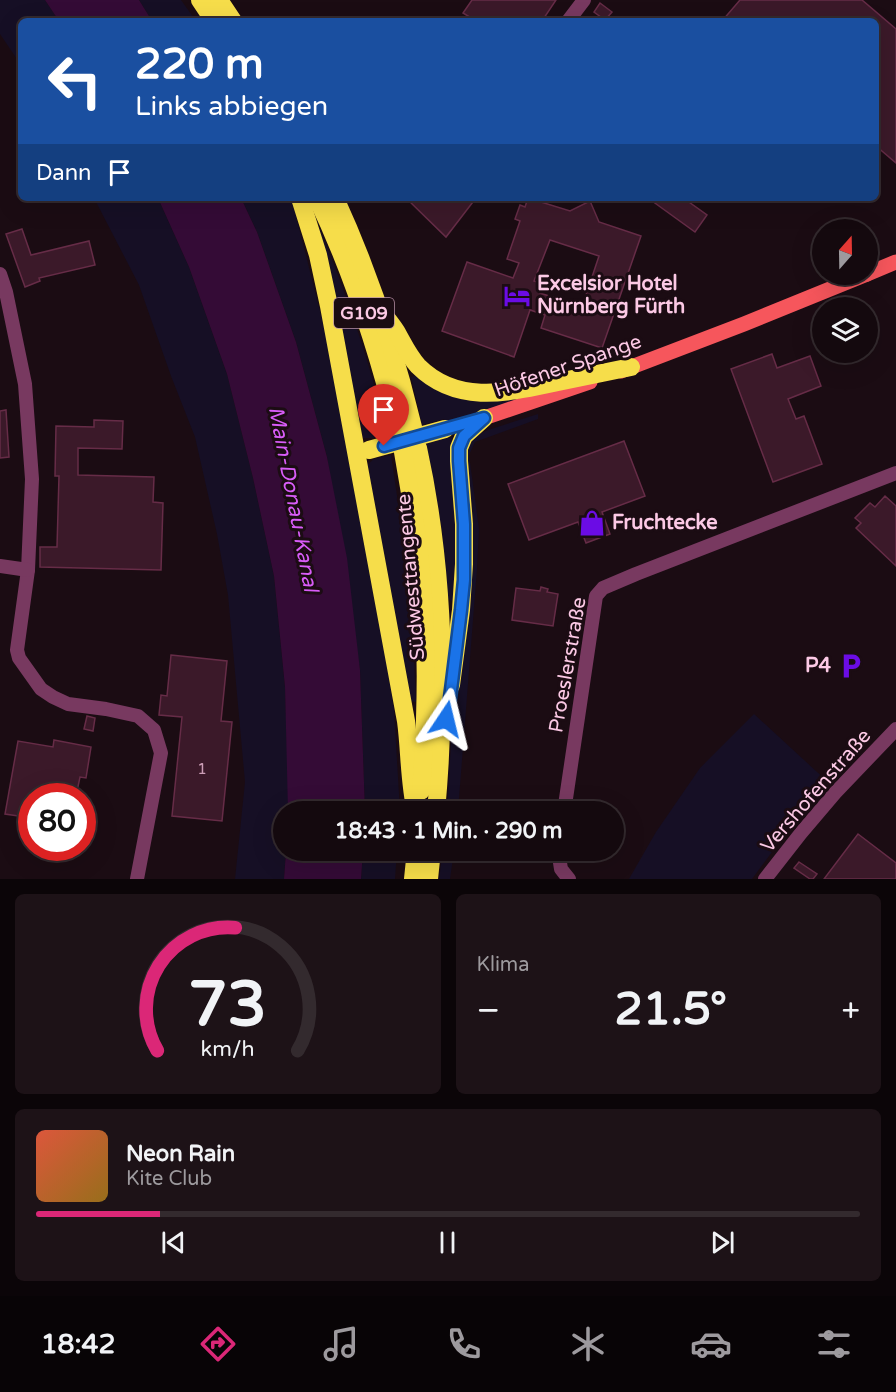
<!DOCTYPE html>
<html lang="de">
<head>
<meta charset="utf-8">
<style>
	body { margin:0; font-family:"Varela Round",sans-serif; background:#1d1217; color:#f1f3f6; height:100vh; display:flex; flex-direction:column; font-size:22px; white-space:nowrap }
	* { box-sizing:border-box; margin:0 }
	p { font-size:20px; color:#9d9a9e }
	.icon { flex:none; width:33px; height:33px; fill:none; stroke:currentColor; stroke-width:2; stroke-linecap:round; stroke-linejoin:round }
	.map { position:relative; height:879px; overflow:hidden }
	.sheet { display:flex; flex-direction:column; gap:15px; padding:15px; background:#0b0508; flex:1 }
	.sheet>* { flex:none }
	.guide { position:absolute; left:18px; top:18px; width:861px; height:183px; border-radius:9px; box-shadow:0 6px 24px #0002,0 0 0 2px #332a2e; background:#1a4fa0; color:#fff; overflow:hidden }
	.needle { width:39px; rotate:20deg }
	.controls { position:absolute; left:812px; top:219px; display:grid; gap:12px }
	.controls a { display:grid; place-items:center; width:66px; height:66px; border-radius:50%; background:#14090e; box-shadow:0 6px 24px #0002,0 0 0 2px #332a2e; font-size:30px }
	.speed { position:absolute; left:18px; top:783px; display:flex; gap:12px; font-size:30px; font-weight:700; text-align:center }
	.speed>* { display:grid; place-content:center; width:78px; height:78px; border-radius:50%; background:#14090e; box-shadow:0 6px 24px #0002,0 0 0 2px #332a2e; line-height:1 }
	.speed .limit { border:9px solid #d22; background:#fff; color:#111 }
	.pin { position:absolute; display:grid; place-items:center; width:51px; height:51px; color:#fff; margin:-62px -26px; border-radius:50% 50% 50% 0; rotate:-45deg; box-shadow:0 0 6px #0007 }
	.pin .icon { rotate:45deg }
	.me { position:absolute; width:66px; margin:-33px; rotate:10deg; stroke-linejoin:round; filter:drop-shadow(0 0 4px #0008) }
	.turn { display:flex; align-items:center; gap:21px; height:126px; padding:0 18px; font-size:27px }
	.turn .icon { width:78px; height:78px; stroke-width:2.5 }
	.turn b { display:block; font-size:42px; line-height:51px }
	.then { display:flex; align-items:center; height:57px; padding:0 18px; background:#0003; gap:12px; font-size:22px }
	.big { font-size:45px; font-weight:700; line-height:1.1 }
	.sheet .tile { flex:1; display:flex; flex-direction:column; justify-content:center; gap:9px; min-width:0; padding:0 21px; border-radius:9px; background:#1d1217 }
	.sheet .dial { align-items:center; gap:0 }
	.dial svg { height:156px; overflow:visible; fill:none; stroke:#332a2e; stroke-width:7; stroke-linecap:round; text-anchor:middle }
	.dial text { fill:#f1f3f6; stroke:none }
	.song { display:flex; align-items:center; gap:18px }
	.cover { width:72px; height:72px; border-radius:9px; background:linear-gradient(135deg,hsl(10 70% 55%),hsl(40 70% 35%)) }
	.played { height:6px; border-radius:3px; background:linear-gradient(90deg,#db2777 15%,#332a2e 15%) }
	.keys { display:flex; justify-content:space-around; direction:ltr }
	.heat { display:flex; justify-content:space-between; align-items:center; font-size:33px; direction:ltr }
	.sheet .tiles { flex:1; display:grid; gap:15px; grid-template-columns:1fr 1fr }
	.tile:last-child { grid-column:span 2 }
	.trip { position:absolute; left:273px; top:801px; width:351px; height:60px; border-radius:30px; background:#14090e; box-shadow:0 6px 24px #0002,0 0 0 2px #332a2e; font-weight:700; line-height:60px; text-align:center }
	.tab-bar { display:flex; height:96px; justify-content:space-around; align-items:center; background:#080406; color:#9d9a9e }
	.tab-bar .icon { width:42px; height:42px }
	.tab-bar .on { color:#db2777 }
	.tab-bar b { font-size:27px; color:#f1f3f6 }
	.map>svg:first-child { display:block }
	.green { fill:#160f25 }
	.water { fill:#340b36 }
	.building { fill:#3b1929; stroke:#662c47; stroke-width:1.5; fill-rule:evenodd }
	.lines { fill:none; stroke-linecap:round; stroke-linejoin:round }
	.minor { stroke:#783960; stroke-width:14 }
	.major { stroke:#f6565c; stroke-width:15 }
	.highway { stroke:#f6dd4a; stroke-width:18 }
	.highway-bridge { stroke:#f6dd4a; stroke-width:18 }
	.route-casing { stroke:#114b97; stroke-width:15 }
	.route { stroke:#1a73e8; stroke-width:10 }
	.labels { text-anchor:middle; dominant-baseline:central; stroke-width:6; stroke-linejoin:round; paint-order:stroke }
	.number-label { font-size:16px; fill:#cc9db6 }
	.shield { fill:#1b0c13; stroke:#b890a6; stroke-width:1.5 }
	.shield-label { font-size:18px; font-weight:bold; fill:#fcc9e5 }
	.poi-label { font-size:20px; font-weight:bold; fill:#fcc9e5; stroke:#1b0c13; text-anchor:start }
	.street-label { font-size:20px; fill:#fcc9e5; stroke:#1b0c13 }
	.water-label { font-size:21px; font-style:italic; fill:#d85cf7; stroke:#1b0c13 }
</style>
</head>
<body>
<div class="map">
<svg width="896" height="879" viewBox="0 0 896 879">
	<rect width="100%" height="100%" fill="#1b0c13"/>
	<g class="green">
		<polygon points="0,0 45,0 59,21 21,21 21,65 0,34"/>
		<polygon points="139,0 181,0 196,21 152,21"/>
		<polygon points="94,198 158,198 189,267 227,374 253,478 274,576 285,687 289,804 288,811 284,812 284,850 286,851 284,879 235,879 245,782 228,595 217,534 195,437 171,376 139,285"/>
		<polygon points="241,198 290,198 295,212 325,331 377,597 394,710 400,811 365,811 360,670 327,457 296,342 257,232"/>
		<path d="M319 227C347 295 370 363 387 434L374 438H363L314 230Z"/>
		<polygon points="419,374 535,395 476,414 446,422 444,419 422,425 411,377"/>
		<polygon points="538,414 538,419 475,442 469,455 479,529 477,569 458,811 447,812 455,675 463,454 474,436 488,430"/>
		<polygon points="452,437 460,518 453,602 447,598 442,533 426,443"/>
		<polygon points="391,455 411,590 416,702 408,701 367,465 374,459"/>
		<polygon points="754,714 829,783 786,833 752,879 629,879 656,832 700,768"/>
		<polygon points="443,850 454,851 450,879 439,879"/>
		<polygon points="363,851 397,851 395,879 361,879"/>
	</g>
	<g class="water">
		<polygon points="45,0 139,0 152,21 59,21"/>
		<polygon points="158,198 241,198 257,232 296,342 327,457 347,558 360,670 365,811 288,811 285,687 274,576 253,478 227,374 189,267"/>
		<polygon points="286,851 363,851 361,879 284,879"/>
	</g>
	<g class="building">
		<polygon points="472,0 556,0 542,21 476,21 463,13"/>
		<polygon points="740,0 862,0 896,29 896,163 876,146 876,21 722,21"/>
		<polygon points="600,3 612,12 605,20 594,12"/>
		<polygon points="406,198 476,198 446,237"/>
		<path d="M528 198 570 211 590 201 599 222 641 236 602 348 541 328 545 315 530 310 514 357 442 331 467 262 513 278 519 263 507 259 520 221 515 219 520 205 525 207ZM550 240 599 256 582 307 540 293 543 284 534 281Z"/>
		<polygon points="648,198 691,198 689,202 707,215 695,232"/>
		<polygon points="22,229 31,255 89,241 95,265 39,278 40,281 25,287 6,234"/>
		<polygon points="772,354 777,368 810,356 821,386 788,399 796,419 804,416 822,464 773,482 731,369"/>
		<polygon points="6,410 9,457 0,458 0,411"/>
		<polygon points="94,420 123,421 122,449 78,448 78,475 154,477 153,502 163,503 161,570 40,567 40,547 57,547 59,476 55,476 56,426 94,427"/>
		<polygon points="624,441 645,496 602,512 610,534 586,543 578,522 529,540 508,484"/>
		<polygon points="885,496 896,506 896,566 856,528 861,523 855,518 870,503 875,507"/>
		<polygon points="541,587 548,589 547,592 558,594 553,626 512,620 516,588 540,591"/>
		<polygon points="171,655 227,661 221,721 232,722 222,821 172,816 182,717 159,715 161,695 167,696"/>
		<polygon points="87,716 95,718 93,731 84,729"/>
		<polygon points="54,740 91,747 86,778 80,777 76,796 32,796 32,818 5,814 18,741 53,747"/>
		<polygon points="858,834 896,863 896,879 824,879"/>
		<polygon points="799,862 817,874 813,879 810,879 794,868"/>
	</g>
	<g class="lines">
		<g class="minor">
			<polyline points="568,21 584,0"/>
			<polyline points="0,274 6,292 25,384 32,479 28,570 17,650 19,658 41,689 53,697 68,704 106,709 138,716 154,730 161,753 137,879"/>
			<polyline points="0,566 28,570"/>
			<polyline points="564,812 596,596 603,588 636,574 896,473"/>
			<polyline points="558,850 561,869 569,879"/>
			<polyline points="765,879 801,833 835,793 896,729"/>
		</g>
		<g class="major">
			<polyline points="867,274 896,262"/>
			<polyline points="621,371 744,324 867,274"/>
			<polyline points="484,418 590,382"/>
		</g>
		<g class="highway">
			<polyline points="200,0 214,21"/>
			<polyline points="219,0 233,21"/>
			<path d="M300 198 318 255 329 306 406 721C410 751 409 782 416 812"/>
			<path d="M317 198C353 273 378 351 398 432"/>
			<path d="M335 198C369 272 394 348 413 427"/>
			<path d="M379 309C385 316 391 323 396 331 403 343 408 355 418 366 458 406 510 392 558 382 582 377 606 372 631 367"/>
			<path d="M418 448C444 566 447 691 436 812"/>
			<path d="M403 452C409 488 416 524 420 561 428 637 427 714 421 791"/>
			<polyline points="451,685 461,610 464,564 464,524 459,461 459,448 464,436 484,418"/>
			<polyline points="413,879 416,850"/>
			<polyline points="429,879 432,850"/>
		</g>
		<polyline class="highway-bridge" points="369,450 445,429"/>
	</g>
	<g class="lines">
		<g class="route-casing">
			<polyline id="route" points="384,446 484,418 464,436 459,448 459,461 464,524 464,580 461,610 450,698 446,719"/>
		</g>
		<use href="#route" class="route"/>
	</g>
	<defs>
		<g id="hotel-bare" transform="scale(2.07)"><path d="M-6-4.5h1.5V1H6V5H4.5V3h-9V5H-6ZM-4 0a1.8 1.8 0 1 1 3.6 0ZM.5 0V-2.5h3Q6-2.5 6 0Z" fill="#6b0ce5" stroke="#1b0c13" stroke-width="2.5" paint-order="stroke"/></g>
		<g id="shop-bare" transform="scale(2.07)"><path d="M-5-2.5h2.3a2.7 3.5 0 0 1 5.4 0H5L5.5 6h-11ZM-1.5-2.5h3a1.5 2.3 0 0 0-3 0Z" fill="#6b0ce5" stroke="#1b0c13" stroke-width="2.5" paint-order="stroke"/></g>
		<g id="parking-bare" transform="scale(2.07)"><path d="M-3.5-5.5H1a3.5 3.5 0 0 1 0 7H-1V5.5H-3.5ZM-1-3.4V-.6H.8a1.4 1.4 0 0 0 0-2.8Z" fill="#6b0ce5" stroke="#1b0c13" stroke-width="2.5" paint-order="stroke"/></g>
	</defs>
	<g fill-rule="evenodd">
		<use href="#hotel-bare" x="517" y="296"/>
		<use href="#shop-bare" x="592" y="523"/>
		<use href="#parking-bare" x="851" y="666"/>
	</g>
	<g class="labels">
		<g class="number-label">
			<text x="202" y="769">1</text>
		</g>
		<rect class="shield" x="334" y="298" width="60" height="30" rx="4.5"/>
		<g class="shield-label">
			<text x="364" y="313">G109</text>
		</g>
		<g class="poi-label">
			<text x="537" y="284">Excelsior Hotel<tspan x="537" dy="23">Nürnberg Fürth</tspan></text>
			<text x="612" y="523">Fruchtecke</text>
			<text x="831" y="666" text-anchor="end">P4</text>
		</g>
		<g class="street-label">
			<text transform="translate(568 366) rotate(-19)">Höfener Spange</text>
			<text transform="translate(411 577) rotate(-95)">Südwesttangente</text>
			<text transform="translate(568 665) rotate(-80)">Proeslerstraße</text>
			<text transform="translate(816 791) rotate(-49)">Vershofenstraße</text>
		</g>
		<g class="water-label">
			<text transform="translate(293 499) rotate(79)">Main-Donau-Kanal</text>
		</g>
	</g>
</svg>
<div class="controls">
<a><svg class="needle" viewBox="-14 -14 28 28"><path d="M0-13l5 13h-10z" fill="#e53935"/><path d="M0 13l5-13h-10z" fill="#9d9a9e"/></svg></a>
<a><svg class="icon" aria-label="layers" viewBox="0 0 24 24"><path d="M12 4l9 5-9 5-9-5zM3 14l9 5 9-5"/></svg></a>
</div>
<div class="speed"><div class="limit">80</div></div>
<div class="pin" style="left:384px;top:446px;background:#d93025"><svg class="icon" aria-label="arrive" viewBox="0 0 24 24"><path d="M6 21V4h12l-3 4 3 4H6"/></svg></div>
<svg class="me" style="left:446px;top:719px" viewBox="-20 -20 40 40"><path d="M0-17L14 15 0 8-14 15z" fill="#1a73e8" stroke="#fff" stroke-width="4"/></svg>
<div class="trip">18:43 · 1 Min. · 290 m</div>
<div class="guide">
<div class="turn"><svg class="icon" aria-label="left" viewBox="0 0 24 24"><path d="M17 20v-9H6M10 6l-5 5 5 5"/></svg><div><b>220 m</b>Links abbiegen</div></div>
<div class="then">Dann<svg class="icon" aria-label="arrive" viewBox="0 0 24 24"><path d="M6 21V4h12l-3 4 3 4H6"/></svg></div>
</div>
</div>
<section class="sheet">
<div class="tiles">
<div class="tile dial"><svg viewBox="0 0 100 80">
<path d="M14 69A42 42 0 1 1 86 69"/>
<path d="M14 69A42 42 0 0 1 54 6" stroke="#db2777"/>
<text x="50" y="56" font-size="32" font-weight="700">73</text>
<text x="50" y="72" font-size="11">km/h</text>
</svg></div>
<div class="tile"><p>Klima</p>
<div class="heat"><a>−</a><b class="big">21.5°</b><a>+</a></div>
</div>
<div class="tile">
<div class="song"><i class="cover"></i><div><b>Neon Rain</b><p>Kite Club</p></div></div>
<div class="played"></div>
<div class="keys"><svg class="icon" aria-label="previous" viewBox="0 0 24 24"><path d="M18 5L8 12l10 7zM5 5v14"/></svg><svg class="icon" aria-label="pause" viewBox="0 0 24 24"><path d="M8 5v14M16 5v14"/></svg><svg class="icon" aria-label="next" viewBox="0 0 24 24"><path d="M6 5l10 7-10 7zM19 5v14"/></svg></div>
</div>
</div>
</section>
<nav class="tab-bar">
<b>18:42</b>
<svg class="icon on" aria-label="directions" viewBox="0 0 24 24"><path d="M12 3l9 9-9 9-9-9zM9 14v-3h6M13 9l2 2-2 2"/></svg>
<svg class="icon" aria-label="music" viewBox="0 0 24 24"><path d="M9 18V5l10-2v13"/><circle cx="6" cy="18" r="3"/><circle cx="16" cy="16" r="3"/></svg>
<svg class="icon" aria-label="phone" viewBox="0 0 24 24"><path d="M5 4h4l2 5-3 2q2 4 5 5l2-3 5 2v4C11 20 4 13 5 4z"/></svg>
<svg class="icon" aria-label="climate" viewBox="0 0 24 24"><path d="M12 3v18M4 7l16 10M4 17L20 7"/></svg>
<svg class="icon" aria-label="car" viewBox="0 0 24 24"><path d="M5 17H2v-5l4-1 3-4h7l3 4 3 1v5h-3M9 17h6M6 11h13"/><circle cx="7" cy="17" r="2"/><circle cx="17" cy="17" r="2"/></svg>
<svg class="icon" aria-label="filters" viewBox="0 0 24 24"><path d="M4 7h16M4 17h16"/><circle cx="9" cy="7" r="2"/><circle cx="15" cy="17" r="2"/></svg>
</nav>
</body>
</html>
